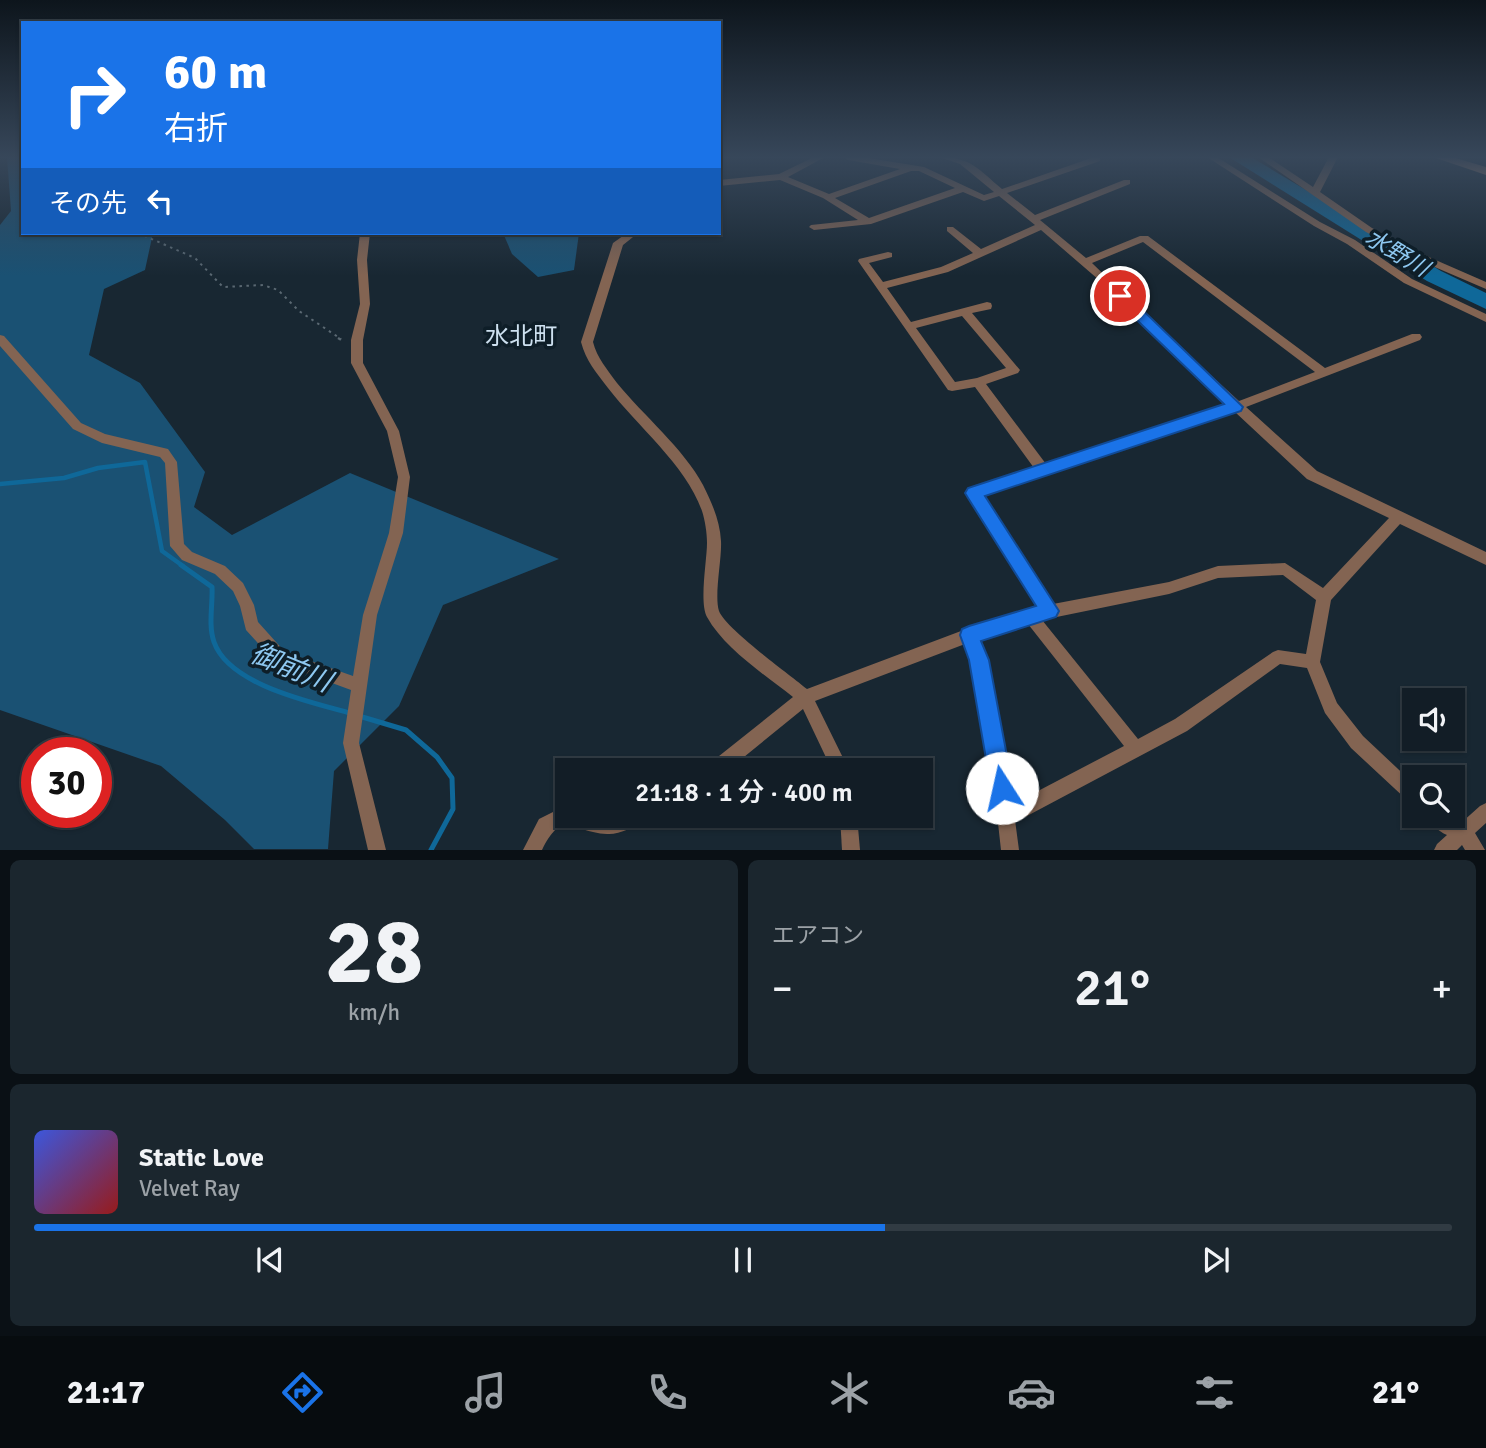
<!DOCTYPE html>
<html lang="ja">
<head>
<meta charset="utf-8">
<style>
	body { margin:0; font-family:Signika,"Noto Sans JP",sans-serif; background:#1b262e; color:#f1f3f6; height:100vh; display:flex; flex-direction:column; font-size:26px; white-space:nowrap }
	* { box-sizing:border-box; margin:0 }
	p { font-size:23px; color:#9ca2a7 }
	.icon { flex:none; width:38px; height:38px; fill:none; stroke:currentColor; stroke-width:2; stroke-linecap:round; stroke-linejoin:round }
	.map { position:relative; height:850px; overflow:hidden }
	.details { display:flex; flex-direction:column; gap:10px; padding:10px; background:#0a1015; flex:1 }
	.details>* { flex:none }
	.guide { position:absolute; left:21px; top:21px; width:700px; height:214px; border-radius:0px; box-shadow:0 2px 5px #0004,0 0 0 2px #313b43; background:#1a73e8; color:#fff; overflow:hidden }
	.buttons { position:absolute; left:1402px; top:688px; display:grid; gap:14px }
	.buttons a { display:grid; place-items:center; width:63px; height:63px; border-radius:0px; background:#121d26; box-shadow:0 2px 5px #0004,0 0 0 2px #313b43; font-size:35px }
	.speed { position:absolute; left:21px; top:737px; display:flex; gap:14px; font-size:35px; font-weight:700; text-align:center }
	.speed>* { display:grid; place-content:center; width:91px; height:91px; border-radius:50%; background:#121d26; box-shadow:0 2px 5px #0004,0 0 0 2px #313b43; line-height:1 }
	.speed .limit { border:10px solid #d22; background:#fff; color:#111 }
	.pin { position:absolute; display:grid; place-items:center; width:60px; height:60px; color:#fff; margin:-30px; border:4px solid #fff; border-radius:50%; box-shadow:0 2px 7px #0007 }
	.me { position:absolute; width:77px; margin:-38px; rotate:350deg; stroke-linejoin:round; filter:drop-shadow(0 0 5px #0008) }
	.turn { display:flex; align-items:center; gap:24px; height:147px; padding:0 28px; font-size:32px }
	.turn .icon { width:91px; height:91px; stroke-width:2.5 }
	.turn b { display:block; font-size:49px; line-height:60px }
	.then { display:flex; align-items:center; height:66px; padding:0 28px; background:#0003; gap:14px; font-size:26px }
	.big { font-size:52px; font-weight:600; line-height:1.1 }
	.details .widget { flex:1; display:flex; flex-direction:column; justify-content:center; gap:10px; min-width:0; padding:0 24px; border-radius:10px; background:#1b262e }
	.details .dial { align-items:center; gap:0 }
	.dial b { font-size:91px; line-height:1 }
	.song { display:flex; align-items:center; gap:21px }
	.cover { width:84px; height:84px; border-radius:10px; background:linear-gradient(135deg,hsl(230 70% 55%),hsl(0 70% 35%)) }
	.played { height:7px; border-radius:4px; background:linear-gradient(90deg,#1a73e8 60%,#313b43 60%) }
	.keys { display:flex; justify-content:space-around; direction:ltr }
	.heat { display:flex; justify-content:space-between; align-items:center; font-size:38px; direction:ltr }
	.details .tiles { flex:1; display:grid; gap:10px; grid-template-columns:1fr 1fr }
	.widget:last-child { grid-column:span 2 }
	.trip { position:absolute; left:555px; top:758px; width:378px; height:70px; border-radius:0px; background:#121d26; box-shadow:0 2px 5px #0004,0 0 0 2px #313b43; font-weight:600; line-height:70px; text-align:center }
	.tab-bar { display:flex; height:112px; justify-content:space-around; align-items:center; background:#070c0f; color:#9ca2a7 }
	.tab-bar .icon { width:49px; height:49px }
	.tab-bar .on { color:#1a73e8 }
	.tab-bar b { font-size:32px; color:#f1f3f6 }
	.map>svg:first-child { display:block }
	.green { fill:#1a5173 }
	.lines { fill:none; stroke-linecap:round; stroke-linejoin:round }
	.stream-far1 { stroke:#0f6899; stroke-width:4.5 }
	.stream { stroke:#0f6899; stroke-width:5 }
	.river { fill:#0f6899; fill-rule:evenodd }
	.path-far1 { stroke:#5a6872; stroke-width:2; stroke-dasharray:2.5 4.5; stroke-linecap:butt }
	.path { stroke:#5a6872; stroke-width:2.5; stroke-dasharray:3.5 5; stroke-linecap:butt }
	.minor { fill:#836452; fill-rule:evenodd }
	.secondary { fill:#b9876b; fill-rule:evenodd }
	.route { fill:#1a73e8; stroke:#114b97; stroke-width:2 }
	.labels { text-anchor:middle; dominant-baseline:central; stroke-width:7; stroke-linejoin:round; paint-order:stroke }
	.water-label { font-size:23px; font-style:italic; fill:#8ec8f1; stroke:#0e1e28 }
	.quarter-label { font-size:24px; fill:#cde0ef; stroke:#0e1e28 }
	.near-water-label { font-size:28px; font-style:italic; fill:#8ec8f1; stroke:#0e1e28 }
</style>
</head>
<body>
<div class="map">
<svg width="1486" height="850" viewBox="0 0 1486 850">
	<rect width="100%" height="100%" fill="#182732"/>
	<g class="green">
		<polygon points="7,157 23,157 23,233 153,233 145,270 104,289 89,355 140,383 205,472 194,507 232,535 350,473 559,559 443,605 399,706 334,771 328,849 254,849 225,820 161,766 0,710 0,225 11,211"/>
		<polygon points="503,233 579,233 574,270 538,277 512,254"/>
	</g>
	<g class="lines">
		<polyline class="stream-far1" points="0,484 64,478 98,468 145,462 162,551 183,566"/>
		<g class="stream">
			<path d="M181 565 212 587C213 604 208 625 214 642 229 685 311 702 350 713"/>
			<polyline points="359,716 406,730 437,757 452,778 453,809 431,850"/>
		</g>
		<polygon class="river" points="1229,157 1251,157 1441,271 1486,293 1486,309 1427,281"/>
		<polyline class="path-far1" points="138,233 195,258 223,287 263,285 278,290 299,311 341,339"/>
		<polyline class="path" points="338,338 343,341"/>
		<g class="minor">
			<path d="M814 157H825L788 177 829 194 900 169 848 160 844 157H862L924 167 984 195 994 192 960 164 939 157C971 157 978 169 1002 189L1094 157H1100V161L1007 193 1035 215 1124 180H1130V184L1040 220 1086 258 1140 236H1148L1325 368 1412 334H1420L1422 337 1420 340 1246 407 1317 471 1486 552V565L1400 524 1331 600 1320 662 1337 703 1363 736 1414 784V803L1408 801 1351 748 1325 713 1307 668 1280 664 1187 731 1027 816 1015 820 1019 850H1001L997 814 971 660 965 644 815 701 849 770H832L803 709 728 770H707L709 764 793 697C765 675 724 648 707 617 699 602 707 560 707 543 707 533 705 520 702 511 686 465 637 426 608 388 596 372 586 361 581 342L613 243 627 233H638L623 245 593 342C597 358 607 369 617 383 643 415 684 449 703 485 712 503 720 521 721 541 722 559 714 595 719 611 726 629 789 674 807 689L969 628 1039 607 967 493 969 489 1034 468 975 387 952 391 948 390 858 261 859 259 888 252 892 253V257L869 263 883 282 941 267 973 253 947 231V227H953L981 249 1035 225 999 196 984 201 963 192 871 224 814 230 809 227 811 225 858 220 823 198 780 180 719 186V180L779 174ZM911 171H919L955 188 869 218 835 198ZM1041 230 1099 280 1151 334 1228 405 1046 464 986 384 1018 373 1020 370 972 313 991 309 992 306 991 303 987 302 911 322 887 288 948 272ZM1143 242 1315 372 1239 401 1159 328 1092 263ZM962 316 1006 368 977 378 955 382 916 328ZM1235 412 1307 479 1389 518 1323 588 1285 563 1218 566 1169 582 1053 604 983 495ZM1283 575 1316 600 1306 654 1278 650 1273 652 1175 719 1138 739 1042 620 1169 594 1218 578ZM1028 624 1124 746 1013 804 987 660 978 640Z"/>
			<polygon points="1207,157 1217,157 1320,222 1355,240 1412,279 1486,314 1486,322 1404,283 1347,244 1314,226"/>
			<polygon points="1258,157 1268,157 1313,187 1329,157 1338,157 1320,192 1372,228 1431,258 1486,282 1486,289 1423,262 1366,232"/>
			<polygon points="360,233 370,233 367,260 370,304 363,340 363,363 399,431 410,477 403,533 377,615 359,743 386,850 368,850 343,743 351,690 275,662 246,630 240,606 233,591 215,574 182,560 170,546 165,463 160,457 102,443 73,429 0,346 0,335 4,336 81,423 105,434 168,449 177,462 184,544 192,552 225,566 243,583 254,605 258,622 285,652 353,676 363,615 389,533 398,477 387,431 351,363 351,340 360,304 357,260"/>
			<path d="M1486 803V823L1475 833 1485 850H1465L1462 845 1457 850H1434L1437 844 1447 835C1438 831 1431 825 1428 816H1448L1461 823 1480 806Z"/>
			<path d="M563 807 567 808V816L609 817 615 816H648L645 822C635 826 619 835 607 834 573 833 563 807 542 850H523L539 819Z"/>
			<polygon points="840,816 857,816 860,850 842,850"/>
		</g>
		<polygon class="secondary" points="1433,157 1452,157 1486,167 1486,175"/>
	</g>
	<linearGradient id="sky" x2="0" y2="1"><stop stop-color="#0d151c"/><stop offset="0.57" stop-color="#37475a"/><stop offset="1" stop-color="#37475a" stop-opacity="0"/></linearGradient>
	<rect width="1486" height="276" fill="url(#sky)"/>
	<polygon class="route" points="1120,291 1125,293 1243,407 1241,411 985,496 1059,611 1056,617 981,641 989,660 1013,788 1009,796 1002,799 994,796 991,788 969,660 960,635 962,629 969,626 1036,606 968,498 965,493 968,488 1224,404 1115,299 1115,293"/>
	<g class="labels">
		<g class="water-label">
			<text transform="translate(1397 253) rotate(31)">水野川</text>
		</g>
		<g class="quarter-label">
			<text x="521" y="336">水北町</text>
		</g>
		<g class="near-water-label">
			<text transform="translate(291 668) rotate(22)">御前川</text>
		</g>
	</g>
</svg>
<div class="buttons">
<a><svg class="icon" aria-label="sound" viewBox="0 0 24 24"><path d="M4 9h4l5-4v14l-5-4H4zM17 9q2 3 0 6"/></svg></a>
<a><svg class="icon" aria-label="search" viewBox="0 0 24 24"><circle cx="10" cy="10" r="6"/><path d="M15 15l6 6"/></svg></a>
</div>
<div class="speed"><div class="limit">30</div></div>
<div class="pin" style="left:1120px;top:296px;background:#d93025"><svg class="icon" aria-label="arrive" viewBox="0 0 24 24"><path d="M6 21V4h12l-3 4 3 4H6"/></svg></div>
<svg class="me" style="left:1002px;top:788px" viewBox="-20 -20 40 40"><circle r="19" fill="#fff"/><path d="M0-13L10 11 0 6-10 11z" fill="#1a73e8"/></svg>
<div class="trip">21:18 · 1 分 · 400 m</div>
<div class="guide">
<div class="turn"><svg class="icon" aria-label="right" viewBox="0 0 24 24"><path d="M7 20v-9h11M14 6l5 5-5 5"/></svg><div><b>60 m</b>右折</div></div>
<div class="then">その先<svg class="icon" aria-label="left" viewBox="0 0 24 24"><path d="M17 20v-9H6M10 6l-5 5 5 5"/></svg></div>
</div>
</div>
<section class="details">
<div class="tiles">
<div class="widget dial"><b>28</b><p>km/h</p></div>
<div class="widget"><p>エアコン</p>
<div class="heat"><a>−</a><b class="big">21°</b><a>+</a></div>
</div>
<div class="widget">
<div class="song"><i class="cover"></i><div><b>Static Love</b><p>Velvet Ray</p></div></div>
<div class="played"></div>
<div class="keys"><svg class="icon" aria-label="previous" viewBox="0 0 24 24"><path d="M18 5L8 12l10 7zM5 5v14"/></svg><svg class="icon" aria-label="pause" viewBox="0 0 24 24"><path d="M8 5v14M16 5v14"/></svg><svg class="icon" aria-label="next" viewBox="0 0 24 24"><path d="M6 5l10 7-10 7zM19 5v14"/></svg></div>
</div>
</div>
</section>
<nav class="tab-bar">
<b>21:17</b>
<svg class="icon on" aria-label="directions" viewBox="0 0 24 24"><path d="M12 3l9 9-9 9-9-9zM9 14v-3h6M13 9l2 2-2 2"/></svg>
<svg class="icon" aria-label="music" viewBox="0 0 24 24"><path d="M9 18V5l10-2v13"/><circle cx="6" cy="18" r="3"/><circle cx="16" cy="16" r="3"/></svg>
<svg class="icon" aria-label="phone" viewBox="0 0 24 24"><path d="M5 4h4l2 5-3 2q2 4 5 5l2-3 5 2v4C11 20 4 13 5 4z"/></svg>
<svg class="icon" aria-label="climate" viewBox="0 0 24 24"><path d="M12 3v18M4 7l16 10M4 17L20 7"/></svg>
<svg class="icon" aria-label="car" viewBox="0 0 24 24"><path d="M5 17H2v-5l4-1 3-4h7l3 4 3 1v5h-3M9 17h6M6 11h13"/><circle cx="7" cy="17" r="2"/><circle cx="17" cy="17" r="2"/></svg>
<svg class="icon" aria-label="filters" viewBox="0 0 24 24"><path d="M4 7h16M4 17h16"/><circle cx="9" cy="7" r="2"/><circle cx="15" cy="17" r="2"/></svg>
<b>21°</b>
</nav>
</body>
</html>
